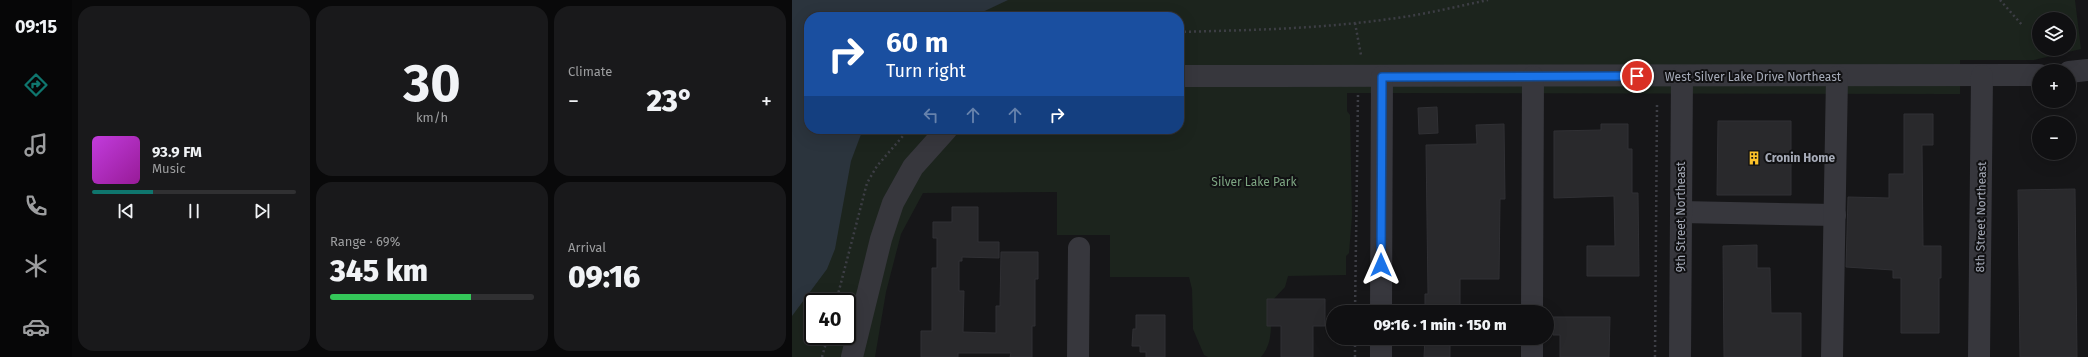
<!DOCTYPE html>
<html lang="en">
<head>
<meta charset="utf-8">
<style>
	body { margin:0; font-family:"Fira Sans",sans-serif; background:#19191b; color:#f1f3f6; height:100vh; display:flex; flex-direction:column; font-size:15px; white-space:nowrap }
	* { box-sizing:border-box; margin:0 }
	p { font-size:13px; color:#9c9d9f }
	.icon { flex:none; width:22px; height:22px; fill:none; stroke:currentColor; stroke-width:2; stroke-linecap:round; stroke-linejoin:round }
	.map { position:relative; flex:1; overflow:hidden }
	.panel { display:flex; flex-direction:column; gap:6px; padding:6px; background:#09090a; width:720px }
	.panel>* { flex:none }
	.guide { position:absolute; left:12px; top:12px; width:380px; height:122px; border-radius:16px; box-shadow:0 4px 16px #0002,0 0 0 1px #303032; background:#1a4fa0; color:#fff; overflow:hidden }
	.tools { position:absolute; left:1240px; top:12px; display:grid; gap:8px }
	.tools a { display:grid; place-items:center; width:44px; height:44px; border-radius:50%; background:#101012; box-shadow:0 4px 16px #0002,0 0 0 1px #303032; font-size:20px }
	.speed { position:absolute; left:12px; top:293px; display:flex; gap:8px; font-size:20px; font-weight:700; text-align:center }
	.speed>* { display:grid; place-content:center; width:52px; height:52px; border-radius:50%; background:#101012; box-shadow:0 4px 16px #0002,0 0 0 1px #303032; line-height:1 }
	.speed .limit { border:2px solid #111; border-radius:6px; background:#fff; color:#111 }
	.pin { position:absolute; display:grid; place-items:center; width:34px; height:34px; color:#fff; margin:-17px; border:2px solid #fff; border-radius:50%; box-shadow:0 1px 4px #0007 }
	.me { position:absolute; width:44px; margin:-22px; rotate:0deg; stroke-linejoin:round; filter:drop-shadow(0 0 3px #0008) }
	.turn { display:flex; align-items:center; gap:14px; height:84px; padding:0 16px; font-size:18px }
	.turn .icon { width:52px; height:52px; stroke-width:2.5 }
	.turn b { display:block; font-size:28px; line-height:34px }
	.lanes { display:flex; align-items:center; height:38px; padding:0 16px; background:#0003; justify-content:center; gap:20px; direction:ltr }
	.lanes .off { opacity:.35 }
	.big { font-size:30px; font-weight:800; line-height:1.1 }
	.panel .card { flex:1; display:flex; flex-direction:column; justify-content:center; gap:6px; min-width:0; padding:0 14px; border-radius:16px; background:#19191b }
	.panel .dial { align-items:center; gap:0 }
	.dial b { font-size:52px; line-height:1 }
	.song { display:flex; align-items:center; gap:12px }
	.cover { width:48px; height:48px; border-radius:6px; background:linear-gradient(135deg,hsl(290 70% 55%),hsl(300 70% 35%)) }
	.played { height:4px; border-radius:2px; background:linear-gradient(90deg,#0f766e 30%,#303032 30%) }
	.keys { display:flex; justify-content:space-around; direction:ltr }
	.heat { display:flex; justify-content:space-between; align-items:center; font-size:22px; direction:ltr }
	.charge { height:6px; border-radius:3px; background:linear-gradient(90deg,#34c759 69%,#303032 0) }
	.panel .tiles { flex:1; display:grid; gap:6px; grid-template-columns:repeat(3,1fr) }
	.card:first-child { grid-row:span 2 }
	.trip { position:absolute; left:534px; top:305px; width:228px; height:40px; border-radius:20px; background:#101012; box-shadow:0 4px 16px #0002,0 0 0 1px #303032; font-weight:800; line-height:40px; text-align:center }
	main { display:flex; flex:1; min-height:0 }
	.menu { display:flex; flex-direction:column; width:72px; justify-content:space-around; align-items:center; background:#060607; color:#9c9d9f }
	.menu .icon { width:28px; height:28px }
	.menu .active { color:#0f766e }
	.menu b { font-size:18px; color:#f1f3f6 }
	.map>svg:first-child { display:block }
	.green { fill:#1c241d; fill-rule:evenodd }
	.water { fill:#2b343d }
	.building { fill:#29292c; stroke:#303034 }
	.lines { fill:none; stroke-linecap:round; stroke-linejoin:round }
	.path { stroke:#3d3e45; stroke-width:2.5; stroke-dasharray:2 3; stroke-linecap:butt }
	.minor { stroke:#37373d; stroke-width:22 }
	.route-casing { stroke:#114b97; stroke-width:10 }
	.route { stroke:#1a73e8; stroke-width:7 }
	.labels { text-anchor:middle; dominant-baseline:central; stroke-width:4; stroke-linejoin:round; paint-order:stroke }
	.street-label { font-size:12px; fill:#a7acb9; stroke:#111113 }
	.poi-label { font-size:12px; font-weight:bold; fill:#a7acb9; stroke:#111113; text-anchor:start }
	.park-label { font-size:12px; fill:#7da582; stroke:#111113 }
</style>
</head>
<body>
<main>
<nav class="menu">
<b>09:15</b>
<svg class="icon active" aria-label="directions" viewBox="0 0 24 24"><path d="M12 3l9 9-9 9-9-9zM9 14v-3h6M13 9l2 2-2 2"/></svg>
<svg class="icon" aria-label="music" viewBox="0 0 24 24"><path d="M9 18V5l10-2v13"/><circle cx="6" cy="18" r="3"/><circle cx="16" cy="16" r="3"/></svg>
<svg class="icon" aria-label="phone" viewBox="0 0 24 24"><path d="M5 4h4l2 5-3 2q2 4 5 5l2-3 5 2v4C11 20 4 13 5 4z"/></svg>
<svg class="icon" aria-label="climate" viewBox="0 0 24 24"><path d="M12 3v18M4 7l16 10M4 17L20 7"/></svg>
<svg class="icon" aria-label="car" viewBox="0 0 24 24"><path d="M5 17H2v-5l4-1 3-4h7l3 4 3 1v5h-3M9 17h6M6 11h13"/><circle cx="7" cy="17" r="2"/><circle cx="17" cy="17" r="2"/></svg>
</nav>
<section class="panel">
<div class="tiles">
<div class="card">
<div class="song"><i class="cover"></i><div><b>93.9 FM</b><p>Music</p></div></div>
<div class="played"></div>
<div class="keys"><svg class="icon" aria-label="previous" viewBox="0 0 24 24"><path d="M18 5L8 12l10 7zM5 5v14"/></svg><svg class="icon" aria-label="pause" viewBox="0 0 24 24"><path d="M8 5v14M16 5v14"/></svg><svg class="icon" aria-label="next" viewBox="0 0 24 24"><path d="M6 5l10 7-10 7zM19 5v14"/></svg></div>
</div>
<div class="card dial"><b>30</b><p>km/h</p></div>
<div class="card"><p>Climate</p>
<div class="heat"><a>−</a><b class="big">23°</b><a>+</a></div>
</div>
<div class="card"><p>Range · 69%</p><b class="big">345 km</b><div class="charge"></div></div>
<div class="card"><p>Arrival</p><b class="big">09:16</b></div>
</div>
</section>
<div class="map">
<svg width="1296" height="357" viewBox="0 0 1296 357">
	<rect width="100%" height="100%" fill="#161618"/>
	<path class="green" d="M0 0H1283L1289 49 1242 60H1168V94L555 93V111L558 115 560 216 557 253 554 256V275L496 276 493 287 478 303C479 321 482 343 469 357H416L412 355 401 329 400 289 397 277H318V235H265V192L131 193 109 234 94 292 83 357H0ZM17 17H387V129H17ZM1247 19H1277V49H1247ZM21 302H55V336H21Z"/>
	<polygon class="water" points="0,0 216,0 180,17 17,17 17,129 71,129 59,161 43,249 35,269 0,316"/>
	<g class="building">
		<polygon points="645,107 646,133 627,134 626,108"/>
		<polygon points="1112,114 1141,114 1141,145 1130,145 1131,246 1149,246 1149,278 1147,278 1147,333 1109,333 1109,278 1101,278 1101,270 1054,267 1056,197 1097,198 1097,174 1112,174"/>
		<polygon points="926,121 999,121 999,195 925,195"/>
		<polygon points="712,124 713,199 708,199 707,279 668,279 668,312 633,312 633,294 636,294 634,145 685,144 684,125"/>
		<polygon points="809,124 836,124 836,149 840,149 840,193 846,193 847,276 795,276 795,246 823,246 822,196 762,198 762,131 809,130"/>
		<polygon points="1283,189 1285,357 1228,357 1226,190"/>
		<polygon points="160,207 186,207 186,242 207,242 207,258 170,257 170,261 167,261 167,291 172,291 171,332 204,333 204,306 208,306 209,252 246,252 246,279 243,279 243,326 240,326 240,357 218,357 219,353 166,353 166,357 129,357 129,331 140,331 140,268 145,268 145,238 141,238 141,222 160,222"/>
		<polygon points="965,245 965,268 978,268 979,313 1009,313 1009,357 932,357 931,246"/>
		<polygon points="475,299 533,299 533,326 521,326 521,357 489,357 489,326 475,326"/>
		<polygon points="344,315 373,315 373,357 354,357 354,352 348,352 348,346 340,346 341,329 344,329"/>
		<polygon points="760,317 818,317 817,357 768,357 768,335 761,335"/>
		<polygon points="633,338 658,338 658,357 632,357"/>
	</g>
	<g class="lines">
		<g class="path">
			<polyline points="1208,0 1231,26"/>
			<polyline points="563,23 569,55"/>
			<path d="M387 32C457 30 527 29 597 19 630 15 663 7 696 0"/>
			<polyline points="44,302 75,183 85,166 117,129"/>
			<polyline points="563,312 566,95"/>
			<polyline points="30,357 36,336"/>
			<polyline points="563,357 563,338"/>
			<polyline points="863,357 865,105"/>
		</g>
		<g class="minor">
			<polyline points="1277,72 1296,70"/>
			<polyline points="387,76 1247,75"/>
			<polyline points="889,212 1043,215"/>
			<polyline points="589,312 590,77"/>
			<polyline points="740,312 741,77"/>
			<polyline points="60,357 89,239 101,203 121,167 155,129"/>
			<polyline points="286,357 287,248"/>
			<polyline points="589,357 589,338"/>
			<polyline points="740,357 740,338"/>
			<polyline points="888,357 890,76"/>
			<polyline points="1040,357 1045,77"/>
			<polyline points="1187,357 1190,76"/>
		</g>
	</g>
	<g class="lines">
		<g class="route-casing">
			<polyline id="route" points="589,265 590,77 845,76"/>
		</g>
		<use href="#route" class="route"/>
	</g>
	<defs>
		<g id="building-bare" transform="scale(1.08)"><path d="M-4-6H4V6H1V3H-1V6H-4ZM-2.5-4.3h1.7v1.8h-1.7ZM.8-4.3h1.7v1.8H.8ZM-2.5-1h1.7V.8h-1.7ZM.8-1h1.7V.8H.8Z" fill="#fcc22a" stroke="#111113" stroke-width="2.5" paint-order="stroke"/></g>
	</defs>
	<g fill-rule="evenodd">
		<use href="#building-bare" x="962" y="158"/>
	</g>
	<g class="labels">
		<g class="street-label">
			<text x="961" y="77">West Silver Lake Drive Northeast</text>
			<text transform="translate(889 217) rotate(-90)">9th Street Northeast</text>
			<text transform="translate(1189 217) rotate(-89)">8th Street Northeast</text>
		</g>
		<g class="poi-label">
			<text x="973" y="158">Cronin Home</text>
		</g>
		<g class="park-label">
			<text x="462" y="182">Silver Lake Park</text>
		</g>
	</g>
</svg>
<div class="tools">
<a><svg class="icon" aria-label="layers" viewBox="0 0 24 24"><path d="M12 4l9 5-9 5-9-5zM3 14l9 5 9-5"/></svg></a>
<a>+</a>
<a>−</a>
</div>
<div class="speed"><div class="limit">40</div></div>
<div class="pin" style="left:845px;top:76px;background:#d93025"><svg class="icon" aria-label="arrive" viewBox="0 0 24 24"><path d="M6 21V4h12l-3 4 3 4H6"/></svg></div>
<svg class="me" style="left:589px;top:265px" viewBox="-20 -20 40 40"><path d="M0-17L14 15 0 8-14 15z" fill="#1a73e8" stroke="#fff" stroke-width="4"/></svg>
<div class="trip">09:16 · 1 min · 150 m</div>
<div class="guide">
<div class="turn"><svg class="icon" aria-label="right" viewBox="0 0 24 24"><path d="M7 20v-9h11M14 6l5 5-5 5"/></svg><div><b>60 m</b>Turn right</div></div>
<div class="lanes"><svg class="icon off" aria-label="left" viewBox="0 0 24 24"><path d="M17 20v-9H6M10 6l-5 5 5 5"/></svg><svg class="icon off" aria-label="ahead" viewBox="0 0 24 24"><path d="M12 20V5M6 11l6-6 6 6"/></svg><svg class="icon off" aria-label="ahead" viewBox="0 0 24 24"><path d="M12 20V5M6 11l6-6 6 6"/></svg><svg class="icon" aria-label="right" viewBox="0 0 24 24"><path d="M7 20v-9h11M14 6l5 5-5 5"/></svg></div>
</div>
</div>
</main>
</body>
</html>
